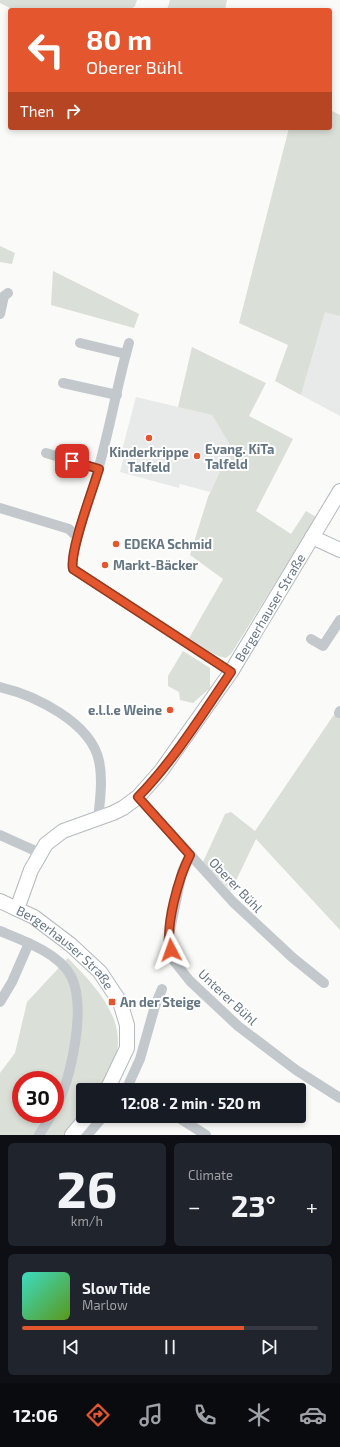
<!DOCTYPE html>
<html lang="en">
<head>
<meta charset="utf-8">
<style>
	body { margin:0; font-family:"Exo 2",sans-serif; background:#20242c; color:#f1f3f6; height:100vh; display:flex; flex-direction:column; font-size:15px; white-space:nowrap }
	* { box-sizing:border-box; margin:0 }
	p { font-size:13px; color:#9ea1a6 }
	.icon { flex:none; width:22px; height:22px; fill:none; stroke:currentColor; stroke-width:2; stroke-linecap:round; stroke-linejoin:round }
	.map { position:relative; height:1135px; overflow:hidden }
	.side { display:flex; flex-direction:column; gap:8px; padding:8px; background:#0d0f14; flex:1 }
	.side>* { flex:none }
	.banner { position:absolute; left:8px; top:8px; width:324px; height:122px; border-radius:4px; box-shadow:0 2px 6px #0003; background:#e4572e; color:#fff; overflow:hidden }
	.speed { position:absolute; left:12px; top:1071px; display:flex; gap:8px; font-size:20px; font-weight:700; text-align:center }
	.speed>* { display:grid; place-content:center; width:52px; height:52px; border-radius:50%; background:#171b24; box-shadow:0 2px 6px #0003; line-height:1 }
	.speed .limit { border:6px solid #d22; background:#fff; color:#111 }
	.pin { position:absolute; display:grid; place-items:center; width:34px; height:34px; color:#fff; margin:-17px; border-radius:8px; box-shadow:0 2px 6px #0006 }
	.me { position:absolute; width:44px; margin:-22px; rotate:356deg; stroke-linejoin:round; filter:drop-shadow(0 0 3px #0008) }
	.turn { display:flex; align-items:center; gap:14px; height:84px; padding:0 12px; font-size:18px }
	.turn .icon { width:52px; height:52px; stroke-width:2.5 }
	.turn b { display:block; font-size:28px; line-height:34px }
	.then { display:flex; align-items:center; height:38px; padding:0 12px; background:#0003; gap:8px; font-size:15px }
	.big { font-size:30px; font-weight:700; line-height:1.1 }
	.side .widget { flex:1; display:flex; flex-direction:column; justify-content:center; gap:6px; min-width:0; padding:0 14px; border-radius:6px; background:#20242c }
	.side .dial { align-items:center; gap:0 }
	.dial b { font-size:52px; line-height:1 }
	.song { display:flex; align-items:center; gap:12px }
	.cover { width:48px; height:48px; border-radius:6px; background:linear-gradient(135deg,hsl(170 70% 55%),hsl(90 70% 35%)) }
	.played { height:4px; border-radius:2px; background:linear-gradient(90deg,#e4572e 75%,#363941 75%) }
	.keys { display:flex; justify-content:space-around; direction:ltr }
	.heat { display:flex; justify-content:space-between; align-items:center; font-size:22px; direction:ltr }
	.side .tiles { flex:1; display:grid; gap:8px; grid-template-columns:1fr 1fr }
	.widget:last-child { grid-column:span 2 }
	.trip { position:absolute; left:76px; top:1083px; width:230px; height:40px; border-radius:4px; background:#171b24; box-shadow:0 2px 6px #0003; font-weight:700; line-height:40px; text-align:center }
	.menu { display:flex; height:64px; justify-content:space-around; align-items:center; background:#090b0e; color:#9ea1a6 }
	.menu .icon { width:28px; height:28px }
	.menu .selected { color:#e4572e }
	.menu b { font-size:18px; color:#f1f3f6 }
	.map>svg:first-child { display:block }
	.built { fill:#e8e9e9 }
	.green { fill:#dadfd7; fill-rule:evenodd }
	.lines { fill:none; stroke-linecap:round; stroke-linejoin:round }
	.secondary-casing { stroke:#b3babf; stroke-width:16 }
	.street { stroke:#c3c8cc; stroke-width:10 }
	.secondary { stroke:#fff; stroke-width:14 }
	.route-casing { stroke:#94391e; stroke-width:10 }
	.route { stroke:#e4572e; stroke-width:7 }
	.poi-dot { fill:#e4572e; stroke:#fff; stroke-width:1.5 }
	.labels { text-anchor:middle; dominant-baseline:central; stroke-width:4; stroke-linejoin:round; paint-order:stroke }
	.poi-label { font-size:13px; font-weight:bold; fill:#657683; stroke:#fff; text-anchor:start }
	.street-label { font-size:13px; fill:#657683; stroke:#fff }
</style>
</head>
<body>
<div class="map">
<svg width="340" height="1135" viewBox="0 0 340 1135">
	<rect width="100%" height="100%" fill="#fafaf8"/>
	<g class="built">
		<polygon points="325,311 340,316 340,416 301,395"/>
		<polygon points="136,397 212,415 231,447 210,492 180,484 179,488 120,472 124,456 121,454"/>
	</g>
	<g class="green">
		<polygon points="0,0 137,0 135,6 130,10 14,10 0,3"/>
		<polygon points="170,0 227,0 225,10 167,10"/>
		<polygon points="330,110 340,115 340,316 325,312 301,395 275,381 288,345 239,323 289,128 330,128"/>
		<polygon points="0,246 15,253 12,264 0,262"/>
		<polygon points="53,271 139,314 134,328 51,305"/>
		<polygon points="192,347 266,383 249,416 293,439 256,511 291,534 306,511 316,517 231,654 226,658 218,656 188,640 223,579 190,555 208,497 231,447 212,415 178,407"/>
		<polygon points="183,651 210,668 210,688 193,703 180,700 179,692 168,686 168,676"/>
		<polygon points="340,712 340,930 256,839 231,891 203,862 225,814 231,812 255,831 333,716"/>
		<path d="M68 958C96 987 131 1022 113 1065 109 1074 104 1082 100 1090H83V1114L67 1135H0V1073L15 1053 27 1002ZM21 1080H55V1114H21Z"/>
	</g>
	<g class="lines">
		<g class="secondary-casing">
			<g id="secondary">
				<polyline points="312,537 340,550"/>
				<path id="s1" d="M0 901 34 917 71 945 100 972 120 1002 127 1025V1048L107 1090"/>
				<path id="s2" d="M17 909 31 870 46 844 63 831 113 813 123 808 138 797 161 771 231 672 340 491"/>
				<polyline points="72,1135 88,1116"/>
			</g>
		</g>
		<g class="street">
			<polyline points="0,314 4,296 8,293"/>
			<polyline points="80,343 126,354"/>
			<path d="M129 343C117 385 110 428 98 470 93 491 69 552 73 569L231 672"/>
			<polyline points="63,383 117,395"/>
			<polyline points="46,453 99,469"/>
			<polyline points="0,508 69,529 77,537"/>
			<polyline points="311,639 323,646 340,620"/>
			<path d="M0 687C34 695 91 722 99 761 103 779 100 801 98 819"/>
			<polyline points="339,713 340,711"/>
			<polyline points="138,797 233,902 293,958 324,983"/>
			<polyline points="0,835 40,853"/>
			<polyline points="190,855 182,872 168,940 174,961 190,981 238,1026 296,1070 340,1098"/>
			<path d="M0 931C22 940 59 953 71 976 87 1008 71 1079 55 1109"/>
			<polyline points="0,1002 12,982 29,943"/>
			<polyline points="126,1090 140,1059 155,1006 162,989"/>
			<polyline points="176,1116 206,1135"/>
			<polyline points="39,1135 52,1114"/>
			<polyline points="87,1135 104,1116"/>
		</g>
		<use href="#secondary" class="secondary"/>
	</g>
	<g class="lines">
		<g class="route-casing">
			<path id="route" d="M72 461 99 469C93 489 69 552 73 569L231 672C202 715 174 760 138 797L190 855C179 877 164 927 171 950"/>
		</g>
		<use href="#route" class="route"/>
	</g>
	<g class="poi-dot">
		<circle cx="149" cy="438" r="4"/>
		<circle cx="197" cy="456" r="4"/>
		<circle cx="116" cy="544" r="4"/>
		<circle cx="105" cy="565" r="4"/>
		<circle cx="170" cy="710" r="4"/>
		<rect x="108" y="998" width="8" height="8" rx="2"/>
	</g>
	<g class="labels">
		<g class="poi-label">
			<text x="205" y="449">Evang. KiTa<tspan x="205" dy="15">Talfeld</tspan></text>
			<text x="149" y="452" text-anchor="middle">Kinderkrippe<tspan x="149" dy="15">Talfeld</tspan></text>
			<text x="124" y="544">EDEKA Schmid</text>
			<text x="113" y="565">Markt-Bäcker</text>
			<text x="162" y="710" text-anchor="end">e.l.l.e Weine</text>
			<text x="120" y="1002">An der Steige</text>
		</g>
		<g class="street-label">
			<text stroke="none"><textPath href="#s2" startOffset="407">Bergerhauser Straße</textPath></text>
			<text transform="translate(236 885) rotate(46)">Oberer Bühl</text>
			<text stroke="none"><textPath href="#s1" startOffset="81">Bergerhauser Straße</textPath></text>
			<text transform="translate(228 997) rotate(43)">Unterer Bühl</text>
		</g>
	</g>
</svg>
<div class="speed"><div class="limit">30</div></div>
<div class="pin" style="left:72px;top:461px;background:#d93025"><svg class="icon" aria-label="arrive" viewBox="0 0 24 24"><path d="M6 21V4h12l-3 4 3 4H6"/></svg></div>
<svg class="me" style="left:171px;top:950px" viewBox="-20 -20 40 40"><path d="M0-17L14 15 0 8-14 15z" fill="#e4572e" stroke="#fff" stroke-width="4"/></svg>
<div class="trip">12:08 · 2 min · 520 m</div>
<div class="banner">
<div class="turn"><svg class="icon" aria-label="left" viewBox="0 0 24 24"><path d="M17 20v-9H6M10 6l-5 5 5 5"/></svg><div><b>80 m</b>Oberer Bühl</div></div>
<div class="then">Then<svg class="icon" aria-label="right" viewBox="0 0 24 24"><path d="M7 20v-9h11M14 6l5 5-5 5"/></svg></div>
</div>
</div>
<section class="side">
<div class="tiles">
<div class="widget dial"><b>26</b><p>km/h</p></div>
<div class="widget"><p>Climate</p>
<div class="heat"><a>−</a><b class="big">23°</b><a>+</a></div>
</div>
<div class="widget">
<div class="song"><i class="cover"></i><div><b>Slow Tide</b><p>Marlow</p></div></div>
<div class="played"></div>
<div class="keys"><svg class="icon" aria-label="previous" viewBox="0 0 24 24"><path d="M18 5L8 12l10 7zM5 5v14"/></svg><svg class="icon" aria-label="pause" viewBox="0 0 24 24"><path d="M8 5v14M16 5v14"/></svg><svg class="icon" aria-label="next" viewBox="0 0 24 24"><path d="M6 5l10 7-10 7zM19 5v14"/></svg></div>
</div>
</div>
</section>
<nav class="menu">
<b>12:06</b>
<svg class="icon selected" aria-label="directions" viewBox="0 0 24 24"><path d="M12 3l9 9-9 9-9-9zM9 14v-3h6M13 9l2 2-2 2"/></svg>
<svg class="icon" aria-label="music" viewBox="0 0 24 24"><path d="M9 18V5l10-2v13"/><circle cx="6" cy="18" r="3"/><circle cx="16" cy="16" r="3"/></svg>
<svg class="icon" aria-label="phone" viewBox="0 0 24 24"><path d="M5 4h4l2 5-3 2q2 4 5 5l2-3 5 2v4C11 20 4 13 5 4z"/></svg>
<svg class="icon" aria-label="climate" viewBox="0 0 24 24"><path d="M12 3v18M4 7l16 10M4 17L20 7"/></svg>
<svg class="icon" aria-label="car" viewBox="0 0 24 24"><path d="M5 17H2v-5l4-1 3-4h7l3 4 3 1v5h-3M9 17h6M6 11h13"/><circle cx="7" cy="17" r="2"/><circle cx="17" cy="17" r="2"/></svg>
</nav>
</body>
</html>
